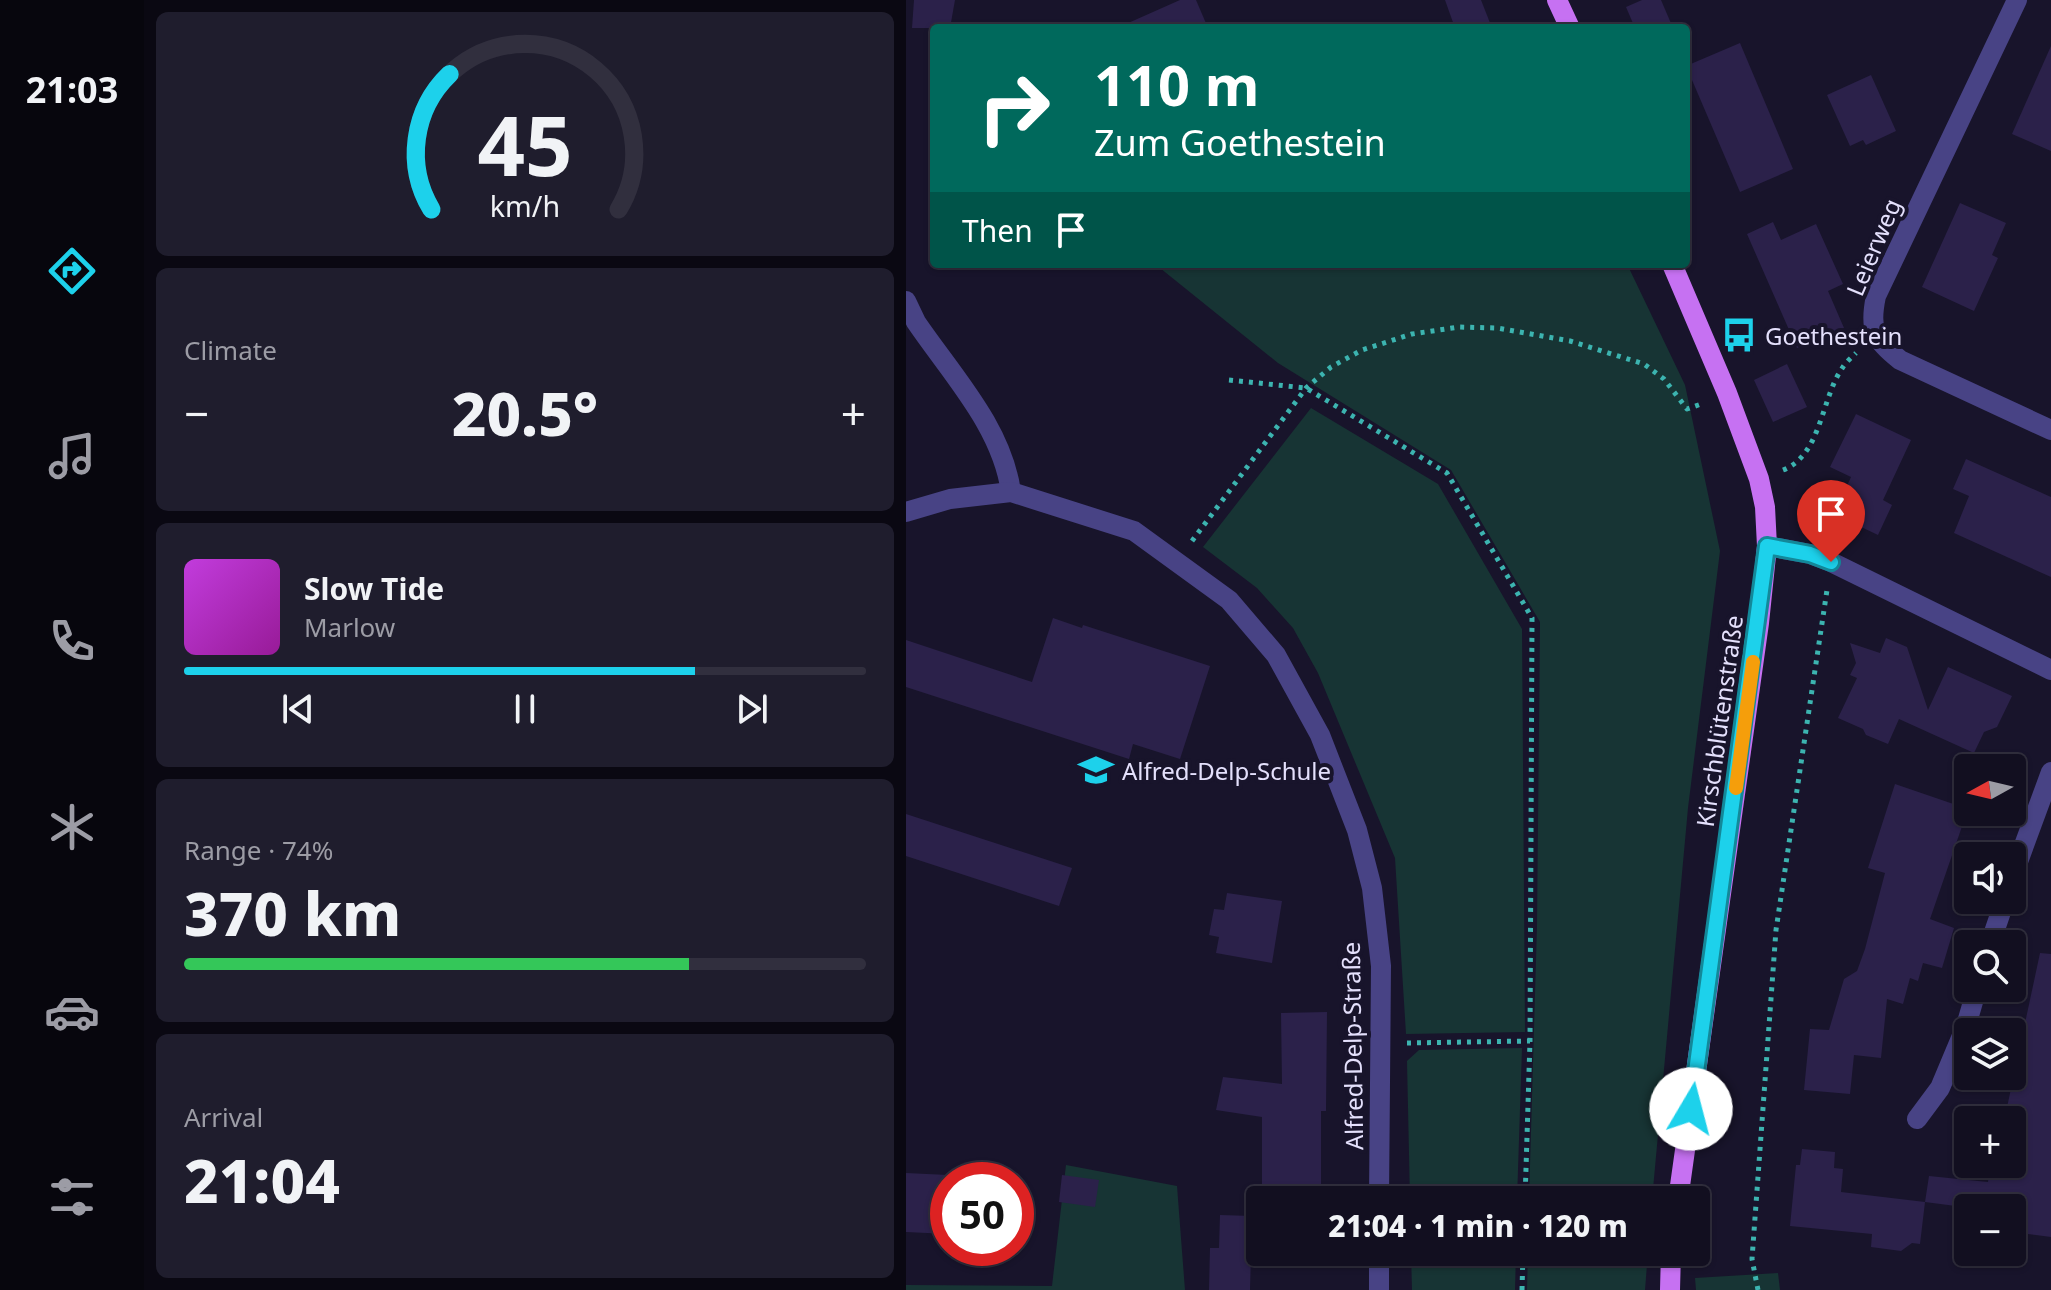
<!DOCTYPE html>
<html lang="en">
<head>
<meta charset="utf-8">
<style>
	body { margin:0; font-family:"Noto Sans",sans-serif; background:#1f1d2d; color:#f1f3f6; height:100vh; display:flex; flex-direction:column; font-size:30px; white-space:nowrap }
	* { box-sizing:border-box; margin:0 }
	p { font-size:26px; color:#9c9ca5 }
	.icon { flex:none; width:44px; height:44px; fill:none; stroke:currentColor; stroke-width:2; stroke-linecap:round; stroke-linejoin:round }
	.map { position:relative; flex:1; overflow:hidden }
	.panel { display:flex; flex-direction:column; gap:12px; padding:12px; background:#0a0812; width:762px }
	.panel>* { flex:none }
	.guide { position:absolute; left:24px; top:24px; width:760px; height:244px; border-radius:8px; box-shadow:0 2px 6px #0004,0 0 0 2px #312f3e; background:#00695c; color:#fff; overflow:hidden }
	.needle { width:52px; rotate:262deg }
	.controls { position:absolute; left:1048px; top:754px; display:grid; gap:16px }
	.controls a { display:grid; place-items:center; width:72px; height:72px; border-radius:8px; background:#120f20; box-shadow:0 2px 6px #0004,0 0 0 2px #312f3e; font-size:40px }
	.speed { position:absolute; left:24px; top:1162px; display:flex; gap:16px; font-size:40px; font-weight:700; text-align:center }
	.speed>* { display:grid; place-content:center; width:104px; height:104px; border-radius:50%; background:#120f20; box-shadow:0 2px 6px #0004,0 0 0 2px #312f3e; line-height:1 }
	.speed .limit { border:12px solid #d22; background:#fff; color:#111 }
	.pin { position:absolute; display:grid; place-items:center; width:68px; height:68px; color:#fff; margin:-82px -34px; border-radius:50% 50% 50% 0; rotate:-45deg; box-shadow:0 0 8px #0007 }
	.pin .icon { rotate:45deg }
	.me { position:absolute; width:88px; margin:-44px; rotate:8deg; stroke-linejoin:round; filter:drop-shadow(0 0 6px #0008) }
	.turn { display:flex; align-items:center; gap:28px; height:168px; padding:0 32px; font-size:36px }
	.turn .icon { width:104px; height:104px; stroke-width:2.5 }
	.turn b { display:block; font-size:56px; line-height:68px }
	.then { display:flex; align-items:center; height:76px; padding:0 32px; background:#0003; gap:16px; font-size:30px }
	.big { font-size:60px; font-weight:800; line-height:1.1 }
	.panel .tile { flex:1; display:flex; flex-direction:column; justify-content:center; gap:12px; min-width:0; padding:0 28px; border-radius:12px; background:#1f1d2d }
	.panel .dial { align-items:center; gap:0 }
	.dial svg { height:208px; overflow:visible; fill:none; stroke:#312f3e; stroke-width:7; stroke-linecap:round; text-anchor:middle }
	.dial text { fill:#f1f3f6; stroke:none }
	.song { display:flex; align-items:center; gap:24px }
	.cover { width:96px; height:96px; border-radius:12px; background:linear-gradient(135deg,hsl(290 70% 55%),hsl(300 70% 35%)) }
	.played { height:8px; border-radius:4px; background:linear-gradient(90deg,#1dd1eb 75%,#312f3e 75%) }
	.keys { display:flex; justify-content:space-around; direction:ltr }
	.heat { display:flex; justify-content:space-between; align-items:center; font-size:44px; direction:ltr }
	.charge { height:12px; border-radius:6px; background:linear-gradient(90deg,#34c759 74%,#312f3e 0) }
	.trip { position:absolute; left:340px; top:1186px; width:464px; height:80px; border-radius:8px; background:#120f20; box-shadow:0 2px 6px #0004,0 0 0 2px #312f3e; font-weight:800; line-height:80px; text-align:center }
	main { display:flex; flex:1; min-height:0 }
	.dock { display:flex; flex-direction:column; width:144px; justify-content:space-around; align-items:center; background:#07060d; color:#9c9ca5 }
	.dock .icon { width:56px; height:56px }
	.dock .selected { color:#1dd1eb }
	.dock b { font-size:36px; color:#f1f3f6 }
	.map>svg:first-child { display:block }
	.green { fill:#173434 }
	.building { fill:#2b214a }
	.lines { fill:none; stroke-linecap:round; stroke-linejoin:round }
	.path { stroke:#3cb4b0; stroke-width:5; stroke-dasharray:4 6; stroke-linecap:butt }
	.minor { stroke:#484385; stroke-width:20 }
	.major { stroke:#c671f2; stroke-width:20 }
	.route-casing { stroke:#138899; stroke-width:20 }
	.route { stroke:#1dd1eb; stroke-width:14 }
	.slow { stroke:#f59e0b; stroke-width:14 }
	.labels { text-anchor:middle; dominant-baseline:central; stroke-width:8; stroke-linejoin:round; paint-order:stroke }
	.street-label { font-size:24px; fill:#e4e0fc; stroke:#18142b }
	.poi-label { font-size:24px; fill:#e4e0fc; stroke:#18142b; text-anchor:start }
</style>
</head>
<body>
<main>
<nav class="dock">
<b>21:03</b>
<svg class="icon selected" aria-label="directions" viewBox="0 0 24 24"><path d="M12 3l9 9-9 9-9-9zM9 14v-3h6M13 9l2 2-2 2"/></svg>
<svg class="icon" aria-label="music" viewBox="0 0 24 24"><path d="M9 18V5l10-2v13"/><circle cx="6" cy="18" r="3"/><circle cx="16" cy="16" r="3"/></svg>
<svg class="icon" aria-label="phone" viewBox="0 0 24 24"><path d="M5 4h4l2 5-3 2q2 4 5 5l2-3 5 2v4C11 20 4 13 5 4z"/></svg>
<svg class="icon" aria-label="climate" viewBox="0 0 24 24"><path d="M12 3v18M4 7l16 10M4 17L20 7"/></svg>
<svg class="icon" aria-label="car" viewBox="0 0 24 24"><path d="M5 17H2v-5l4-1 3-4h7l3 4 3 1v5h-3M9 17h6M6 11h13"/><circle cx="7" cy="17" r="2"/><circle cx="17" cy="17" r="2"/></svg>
<svg class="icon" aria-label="filters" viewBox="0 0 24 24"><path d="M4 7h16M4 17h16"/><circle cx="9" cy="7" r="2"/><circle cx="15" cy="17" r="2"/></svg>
</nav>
<section class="panel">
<div class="tile dial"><svg viewBox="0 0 100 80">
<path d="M14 69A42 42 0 1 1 86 69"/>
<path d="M14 69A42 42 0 0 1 21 17" stroke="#1dd1eb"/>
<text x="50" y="56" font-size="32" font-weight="700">45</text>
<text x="50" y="72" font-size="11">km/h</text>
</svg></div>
<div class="tile"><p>Climate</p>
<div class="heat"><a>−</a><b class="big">20.5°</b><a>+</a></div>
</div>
<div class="tile">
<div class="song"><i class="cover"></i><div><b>Slow Tide</b><p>Marlow</p></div></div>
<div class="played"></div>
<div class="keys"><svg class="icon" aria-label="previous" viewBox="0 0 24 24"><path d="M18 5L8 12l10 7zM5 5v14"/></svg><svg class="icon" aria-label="pause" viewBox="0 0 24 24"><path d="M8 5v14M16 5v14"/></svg><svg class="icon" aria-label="next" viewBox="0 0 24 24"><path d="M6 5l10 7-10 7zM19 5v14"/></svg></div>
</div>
<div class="tile"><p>Range · 74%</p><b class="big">370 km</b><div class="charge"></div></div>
<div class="tile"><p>Arrival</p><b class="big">21:04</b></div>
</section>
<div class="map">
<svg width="1145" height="1290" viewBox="0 0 1145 1290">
	<rect width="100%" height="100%" fill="#18142b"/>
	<g class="green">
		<polygon points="249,264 721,264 779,385 814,551 782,808 746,1200 623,1200 631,926 634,622 545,470 372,363"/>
		<polygon points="405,408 532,484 616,629 619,1032 500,1034 489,858 412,673 387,628 351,588 297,547"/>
		<polygon points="616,1048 611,1200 504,1200 501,1061 513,1050"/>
		<polygon points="160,1165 271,1186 279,1290 0,1290 0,1285 146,1286"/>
		<polygon points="505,1252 610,1252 609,1290 506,1290"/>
		<polygon points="622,1252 742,1252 739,1290 621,1290"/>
		<polygon points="872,1273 874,1290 790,1290 789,1278"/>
	</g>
	<g class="building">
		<polygon points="8,0 49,0 44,28 6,28"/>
		<polygon points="274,0 290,0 302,28 211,28"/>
		<polygon points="539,0 575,0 586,28 549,28"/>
		<polygon points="736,0 755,0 767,28 729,28 720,7"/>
		<polygon points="834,43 887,169 834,192 780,66"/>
		<polygon points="1145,46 1145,151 1106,134"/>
		<polygon points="965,75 990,131 960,145 957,140 944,146 921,95"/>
		<polygon points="1054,203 1100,223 1086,255 1092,258 1068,311 1016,287"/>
		<polygon points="867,222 875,240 910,224 937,284 922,291 938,328 891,348 841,234"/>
		<polygon points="881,364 901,407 867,422 848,380"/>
		<polygon points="950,414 1005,440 977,500 986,505 972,535 932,516 939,503 934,501 945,477 924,467"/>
		<polygon points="1060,459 1145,497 1145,577 1048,533 1063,496 1047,489"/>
		<polygon points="147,618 176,628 177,625 304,666 274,759 227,744 223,759 0,687 0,640 126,682"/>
		<polygon points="980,638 1001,647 1022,710 1042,667 1106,696 1091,727 1078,732 1068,753 993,719 982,744 960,735 957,729 932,718 951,678 944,675 950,663 944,643 974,653"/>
		<polygon points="989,784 1062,809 1024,919 1048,928 1036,968 1017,963 1012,981 1004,978 997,1004 981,999 975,1058 948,1055 944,1094 898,1090 904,1029 923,1030 938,979 951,971 959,949 979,873 962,868"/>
		<polygon points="0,814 166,868 153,906 0,856"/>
		<polygon points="321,893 376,901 366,963 310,953 313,937 303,935 308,909 318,910"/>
		<polygon points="1134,953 1145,954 1145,1237 1106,1232 1106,1208 1065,1208 1019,1202 1023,1176 1082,1182 1084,1164 1106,1164 1106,1113 1100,1112"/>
		<polygon points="421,1012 420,1111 415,1111 415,1200 356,1200 356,1117 310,1110 317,1077 376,1084 375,1013"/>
		<polygon points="896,1149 929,1152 928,1168 937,1169 935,1192 1019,1202 1014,1244 1006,1243 995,1251 965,1247 966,1234 884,1226 890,1165 894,1165"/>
		<polygon points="0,1173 42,1175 42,1234 0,1232"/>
		<polygon points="156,1175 193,1180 189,1207 153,1202"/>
		<polygon points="314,1215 346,1216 344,1290 303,1290 304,1248 313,1248"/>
	</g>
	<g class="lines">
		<g class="path">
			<polyline points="323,380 400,388 541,473 626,618 624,1041 619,1200"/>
			<path d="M877 470C916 455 915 397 937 367 940 362 946 357 950 353"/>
			<polyline points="286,541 400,388 425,367 456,350 506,334 553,327 591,328 664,341 738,364 758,379 781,409 798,403"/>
			<polyline points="501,1043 624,1041"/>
			<polyline points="616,1290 617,1252"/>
			<polyline points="852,1290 846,1259 870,930 921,590"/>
		</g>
		<g class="minor">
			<path d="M1111 0 970 296C963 329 968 339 994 360L1145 430"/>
			<path d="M0 301 10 322C46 375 96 427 105 492"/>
			<polyline points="0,512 44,499 105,492 228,531 323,600 370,655 414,735 451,830 466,888 475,966 473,1200"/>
			<polyline points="861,546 904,554 925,562 1145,670"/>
			<polyline points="1106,878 1145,772"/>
			<polyline points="1084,944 1099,900"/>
			<polyline points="1011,1119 1034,1088 1060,1026 1071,988"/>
			<polyline points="473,1252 473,1290"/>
		</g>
		<g class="major">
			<polyline points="651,0 664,28"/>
			<polyline points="766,264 821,393 853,479 859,507 861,546 853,623 772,1200"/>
			<polyline points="764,1290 765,1252"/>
		</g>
	</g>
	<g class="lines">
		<g class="route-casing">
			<polyline id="route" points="785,1109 861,546 904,554 925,562"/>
		</g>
		<use href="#route" class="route"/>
		<polyline class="slow" points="830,788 847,662"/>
	</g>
	<defs>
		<g id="bus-bare" transform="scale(2.76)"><path d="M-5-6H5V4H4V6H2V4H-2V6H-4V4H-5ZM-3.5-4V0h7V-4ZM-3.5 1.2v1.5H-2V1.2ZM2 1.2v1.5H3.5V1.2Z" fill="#1dd1eb" stroke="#18142b" stroke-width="2.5" paint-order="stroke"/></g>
		<g id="school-bare" transform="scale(2.76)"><path d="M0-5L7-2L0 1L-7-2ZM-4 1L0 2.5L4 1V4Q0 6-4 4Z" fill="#1dd1eb" stroke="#18142b" stroke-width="2.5" paint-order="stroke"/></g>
	</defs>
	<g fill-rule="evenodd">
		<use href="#bus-bare" x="833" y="335"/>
		<use href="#school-bare" x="190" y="770"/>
	</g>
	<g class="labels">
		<g class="street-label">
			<text transform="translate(967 247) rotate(-67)">Leierweg</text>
			<text transform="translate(813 721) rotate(-82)">Kirschblütenstraße</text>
			<text transform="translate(446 1046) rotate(-91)">Alfred-Delp-Straße</text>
		</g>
		<g class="poi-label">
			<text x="859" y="335">Goethestein</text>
			<text x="216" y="770">Alfred-Delp-Schule</text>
		</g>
	</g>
</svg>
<div class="controls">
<a><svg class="needle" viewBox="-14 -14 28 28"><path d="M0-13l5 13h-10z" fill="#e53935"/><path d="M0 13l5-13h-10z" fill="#9c9ca5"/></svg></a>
<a><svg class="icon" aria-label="sound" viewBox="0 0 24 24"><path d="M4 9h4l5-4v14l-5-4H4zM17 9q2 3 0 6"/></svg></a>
<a><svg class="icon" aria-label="search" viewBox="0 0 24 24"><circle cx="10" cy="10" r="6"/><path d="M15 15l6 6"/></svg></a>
<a><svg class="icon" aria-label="layers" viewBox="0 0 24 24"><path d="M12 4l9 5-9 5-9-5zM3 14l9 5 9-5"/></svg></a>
<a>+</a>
<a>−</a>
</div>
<div class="speed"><div class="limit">50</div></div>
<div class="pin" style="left:925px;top:562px;background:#d93025"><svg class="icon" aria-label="arrive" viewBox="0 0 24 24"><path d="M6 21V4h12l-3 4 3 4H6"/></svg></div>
<svg class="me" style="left:785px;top:1109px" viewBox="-20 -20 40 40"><circle r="19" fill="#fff"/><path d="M0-13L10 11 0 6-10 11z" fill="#1dd1eb"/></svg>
<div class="trip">21:04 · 1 min · 120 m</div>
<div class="guide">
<div class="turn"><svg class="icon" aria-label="right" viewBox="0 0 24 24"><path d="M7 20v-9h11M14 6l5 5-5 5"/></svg><div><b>110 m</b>Zum Goethestein</div></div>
<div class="then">Then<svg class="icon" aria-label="arrive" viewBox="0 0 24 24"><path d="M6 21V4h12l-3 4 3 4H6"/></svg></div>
</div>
</div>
</main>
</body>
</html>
